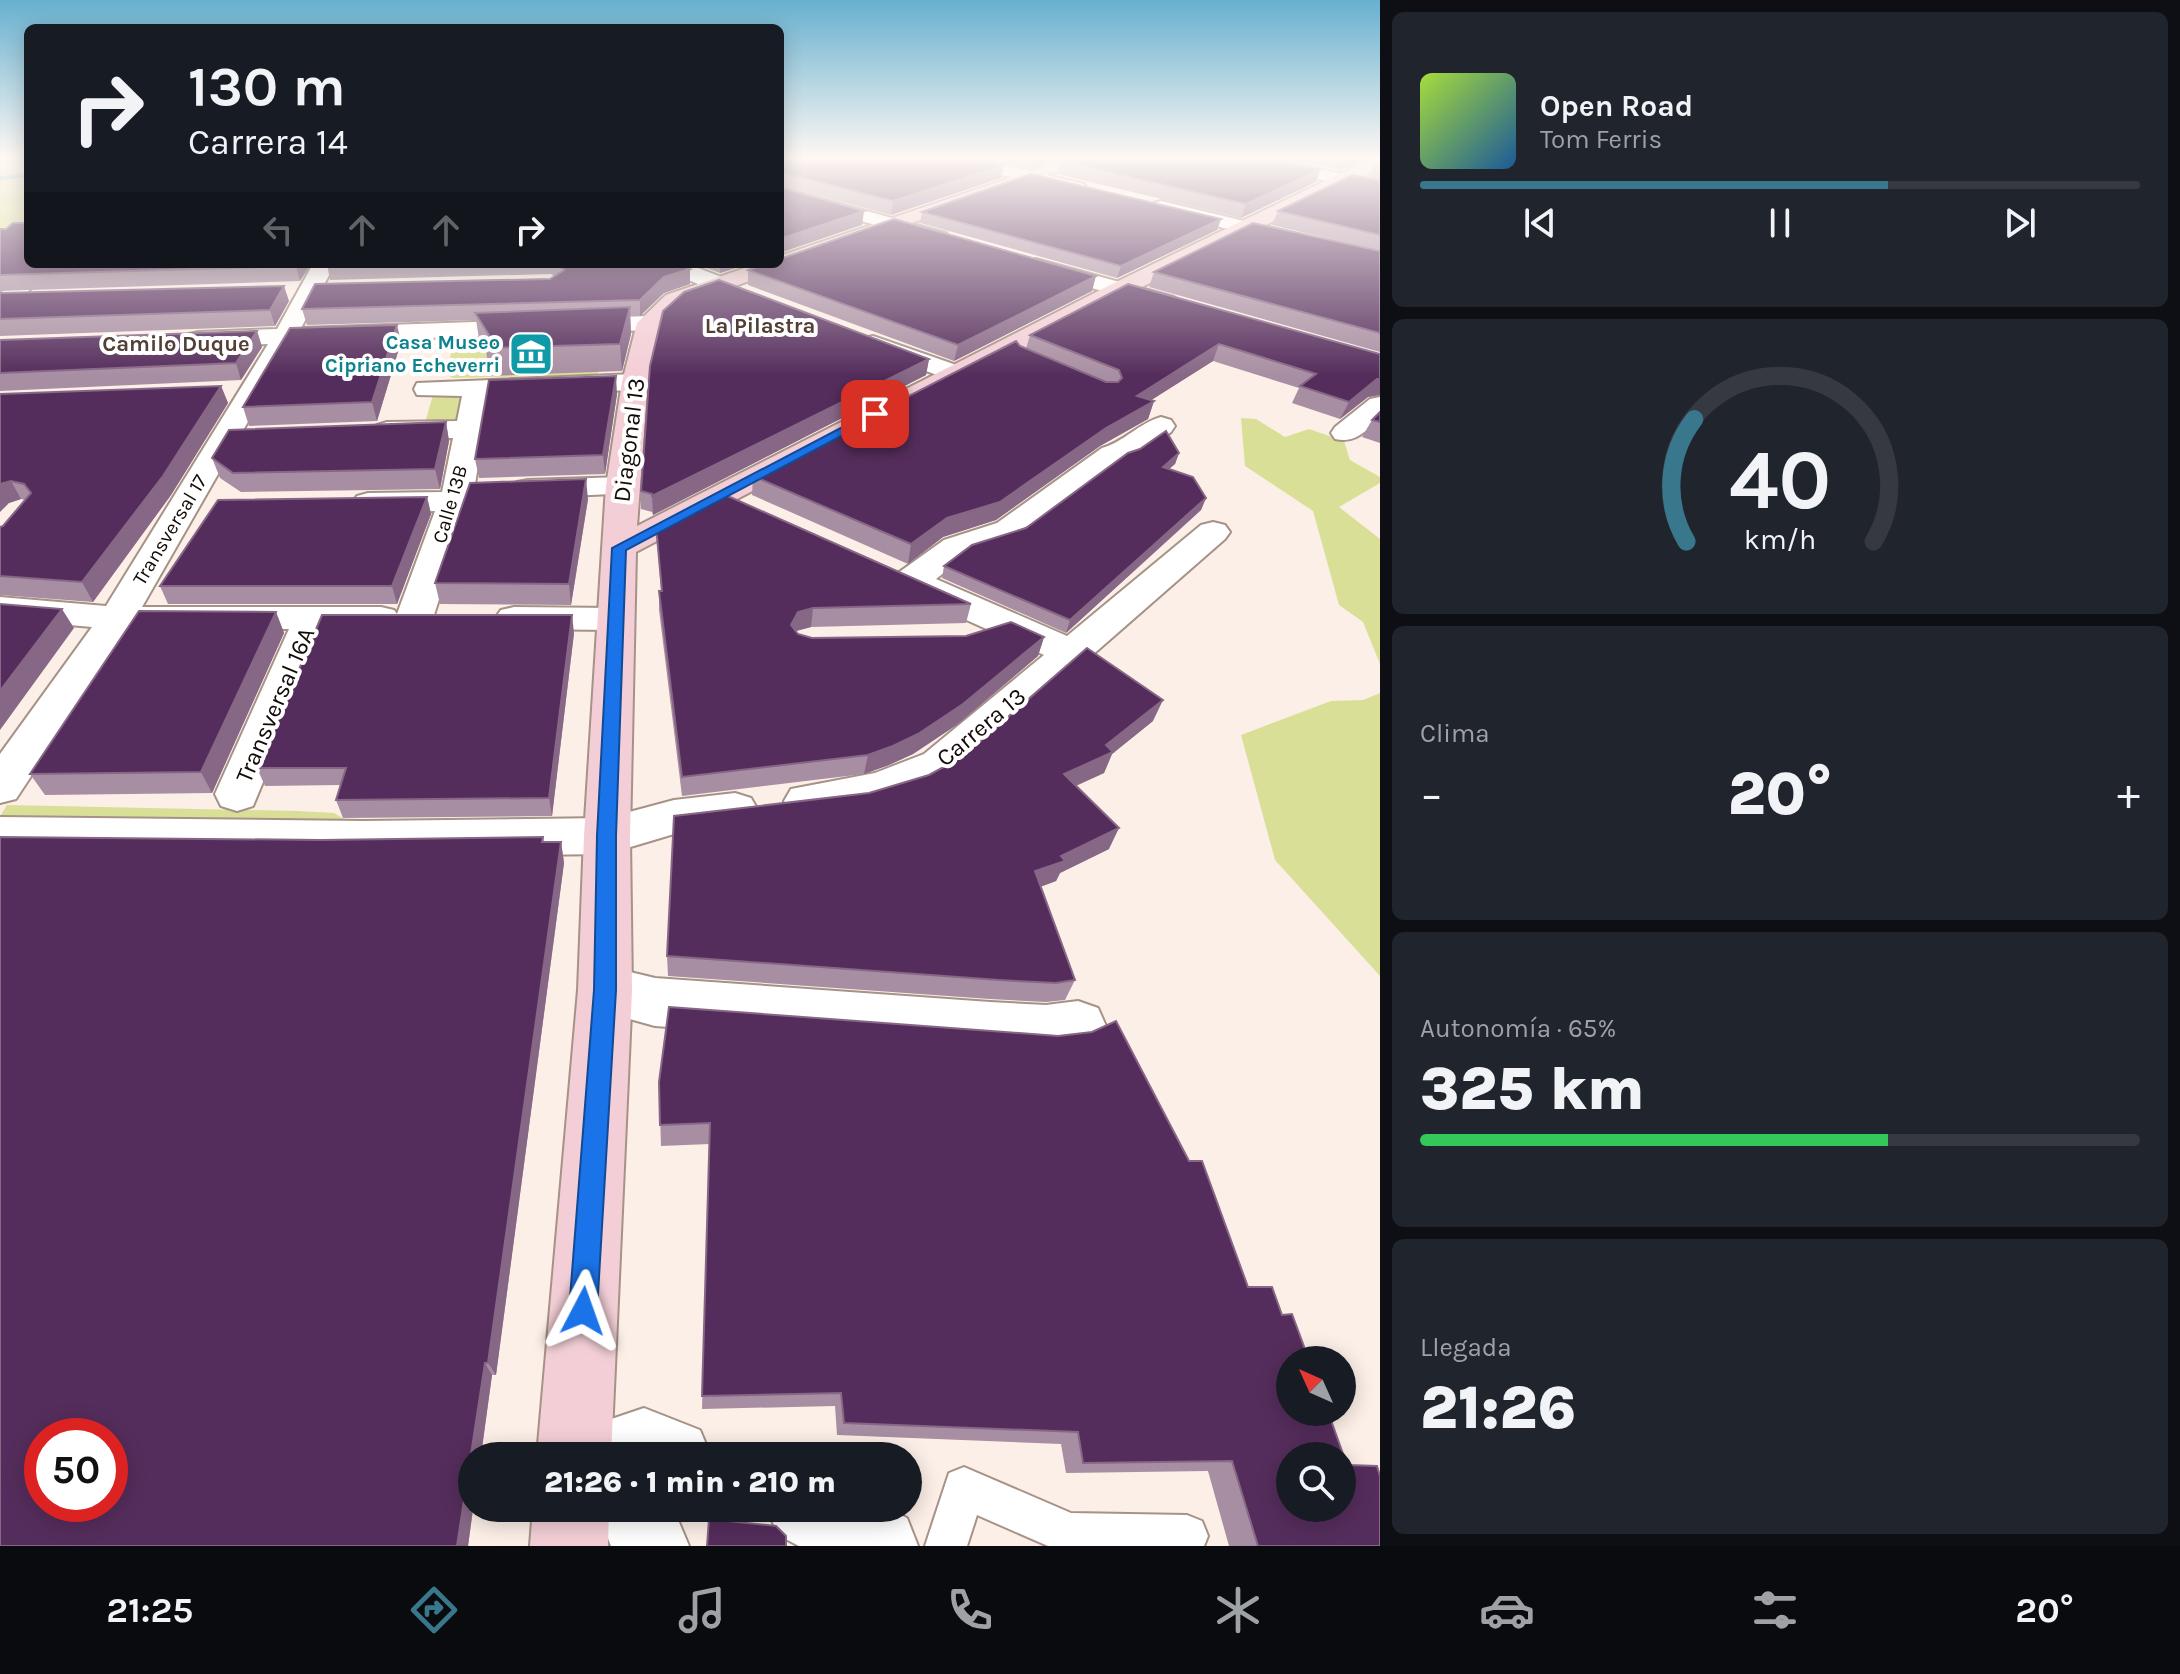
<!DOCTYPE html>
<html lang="es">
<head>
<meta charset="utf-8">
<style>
	body { margin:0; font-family:Karla,sans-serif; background:#20242c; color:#f1f3f6; height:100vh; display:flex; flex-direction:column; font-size:30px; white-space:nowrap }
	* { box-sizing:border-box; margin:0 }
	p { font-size:26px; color:#9ea1a6 }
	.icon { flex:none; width:44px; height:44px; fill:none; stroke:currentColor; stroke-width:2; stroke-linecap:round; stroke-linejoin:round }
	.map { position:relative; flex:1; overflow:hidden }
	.side { display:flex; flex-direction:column; gap:12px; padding:12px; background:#0d0f14; width:800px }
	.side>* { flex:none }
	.guide { position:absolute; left:24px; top:24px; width:760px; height:244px; border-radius:12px; box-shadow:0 4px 20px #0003; background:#171b24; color:#f1f3f6; overflow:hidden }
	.needle { width:52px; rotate:315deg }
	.controls { position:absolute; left:1276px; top:1346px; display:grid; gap:16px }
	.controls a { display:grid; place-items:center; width:80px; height:80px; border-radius:50%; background:#171b24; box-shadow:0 4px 20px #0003; font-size:40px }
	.speed { position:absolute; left:24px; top:1418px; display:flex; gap:16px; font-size:40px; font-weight:700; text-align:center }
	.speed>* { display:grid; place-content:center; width:104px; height:104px; border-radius:50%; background:#171b24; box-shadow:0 4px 20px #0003; line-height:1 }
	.speed .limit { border:12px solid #d22; background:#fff; color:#111 }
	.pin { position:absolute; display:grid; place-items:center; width:68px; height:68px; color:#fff; margin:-34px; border-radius:16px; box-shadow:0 4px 12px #0006 }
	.me { position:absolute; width:88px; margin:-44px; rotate:4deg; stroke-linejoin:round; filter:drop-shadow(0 0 6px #0008) }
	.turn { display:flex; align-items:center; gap:28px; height:168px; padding:0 32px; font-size:36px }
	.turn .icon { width:104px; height:104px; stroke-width:2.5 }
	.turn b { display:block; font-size:56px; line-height:68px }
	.lanes { display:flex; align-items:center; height:76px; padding:0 32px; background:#0003; justify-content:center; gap:40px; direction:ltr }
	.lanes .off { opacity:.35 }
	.big { font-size:60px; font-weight:800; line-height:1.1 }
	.side .widget { flex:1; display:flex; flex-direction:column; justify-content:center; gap:12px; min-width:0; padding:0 28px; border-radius:12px; background:#20242c }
	.side .dial { align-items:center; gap:0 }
	.dial svg { height:208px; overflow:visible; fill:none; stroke:#363941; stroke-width:7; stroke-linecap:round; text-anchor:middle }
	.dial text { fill:#f1f3f6; stroke:none }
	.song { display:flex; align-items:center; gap:24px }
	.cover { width:96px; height:96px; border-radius:12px; background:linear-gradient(135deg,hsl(80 70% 55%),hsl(210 70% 35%)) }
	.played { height:8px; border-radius:4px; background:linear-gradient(90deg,#39778c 65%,#363941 65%) }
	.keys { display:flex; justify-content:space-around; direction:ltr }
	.heat { display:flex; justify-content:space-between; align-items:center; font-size:44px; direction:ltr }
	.charge { height:12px; border-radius:6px; background:linear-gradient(90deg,#34c759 65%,#363941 0) }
	.trip { position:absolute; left:458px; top:1442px; width:464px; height:80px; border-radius:40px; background:#171b24; box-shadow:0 4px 20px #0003; font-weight:800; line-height:80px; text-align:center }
	.menu { display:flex; height:128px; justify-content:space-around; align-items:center; background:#090b0e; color:#9ea1a6 }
	.menu .icon { width:56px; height:56px }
	.menu .current { color:#39778c }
	.menu b { font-size:36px; color:#f1f3f6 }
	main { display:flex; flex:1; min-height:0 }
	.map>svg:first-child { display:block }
	.green { fill:#dadf98 }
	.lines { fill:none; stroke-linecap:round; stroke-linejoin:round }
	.stream { fill:#46aaaa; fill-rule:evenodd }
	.service-casing { stroke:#a69286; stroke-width:4 }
	.minor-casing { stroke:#a69286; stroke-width:4 }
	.tertiary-casing { stroke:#a69286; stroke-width:4 }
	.secondary-casing { stroke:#a69286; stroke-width:4 }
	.service { fill:#fff; fill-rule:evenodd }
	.minor { fill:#fff; fill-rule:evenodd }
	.tertiary { fill:#fff; fill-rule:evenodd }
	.secondary { fill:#f3ced6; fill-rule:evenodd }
	.wall { fill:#a88ea2 }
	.shaded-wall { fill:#876786 }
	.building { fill:#552d5c; stroke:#876786; stroke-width:2; fill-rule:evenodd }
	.route { fill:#1a73e8; stroke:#114b97; stroke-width:2 }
	.labels { text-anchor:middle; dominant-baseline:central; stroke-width:8; stroke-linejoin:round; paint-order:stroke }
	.far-culture-label { font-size:20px; font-weight:bold; fill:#0d838f; stroke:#fff; text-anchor:end }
	.far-street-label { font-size:20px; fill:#110a06; stroke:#fff }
	.far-neighbourhood-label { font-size:22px; font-weight:bold; fill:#524036; stroke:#fff }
	.street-label { font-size:24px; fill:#110a06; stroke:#fff }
</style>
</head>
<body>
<main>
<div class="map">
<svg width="1380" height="1546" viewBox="0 0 1380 1546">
	<rect width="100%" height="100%" fill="#fcefe7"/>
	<g class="green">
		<polygon points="0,159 28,159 28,229 0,240"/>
		<polygon points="473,335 609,350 597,375 453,378 447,375 453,342"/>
		<polygon points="466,392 459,422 425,423 433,395"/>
		<polygon points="1241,418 1256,419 1285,437 1309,429 1344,441 1350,460 1380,477 1380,483 1339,507 1380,539 1380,664 1363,622 1339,605 1313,511 1245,466"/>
		<polygon points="1380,693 1380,976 1275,860 1241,735 1331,701 1363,700"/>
		<polygon points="7,805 297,811 334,813 355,825 7,818 1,815"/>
	</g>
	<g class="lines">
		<polygon class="stream" points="28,173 28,177 0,180 0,176"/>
		<g class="service-casing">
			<polygon id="service" points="964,1467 1071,1513 1187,1515 1202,1521 1208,1536 1204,1546 1048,1546 977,1515 967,1546 925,1546 949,1473"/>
		</g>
		<g class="minor-casing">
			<g id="minor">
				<polygon points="950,159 980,159 1084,184 1087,188 1078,193 952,163"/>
				<polygon points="1237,159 1271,159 1380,182 1380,192 1245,164"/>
				<polygon points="780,187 946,233 949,237 939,243 780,198"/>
				<polygon points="1161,201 1380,254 1380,266 1154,211 1152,207 1154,203"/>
				<polygon points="1036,259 1174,297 1178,302 1174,307 1166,309 1028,270 1025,265"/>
				<polygon points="32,264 56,264 8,311 0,313 0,294"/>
				<polygon points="313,264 335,264 301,328 649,316 658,318 661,323 658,328 649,330 293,343 142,607 381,607 394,610 397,614 435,511 368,513 357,510 352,503 357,496 368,493 442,492 453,438 387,440 377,437 373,431 377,425 387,422 457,421 462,396 417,395 414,389 417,383 635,374 644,376 648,382 644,388 635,390 489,395 474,491 433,618 427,626 414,629 401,626 398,621 394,626 381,629 327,629 253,806 237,811 221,806 215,794 289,629 128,629 16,799 0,803 0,754 92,627 0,619 0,597 106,606 268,344 198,346 189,344 186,339 189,334 198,332 277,329"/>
				<polygon points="873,336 962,367 966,373 962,379 953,381 864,348 861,343 864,338"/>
				<path d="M1380 397V419C1365 431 1355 444 1335 439L1331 433 1335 427 1370 399Z"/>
				<path d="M1161 417 1171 420 1175 426 1171 432 1134 458 1123 461 1021 537 968 554 936 579 1067 636 1201 525 1213 522 1225 525 1230 532 1225 539 954 776C913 796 836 827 791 813L784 801 791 789 875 773 924 754 1044 655 898 589 893 581 898 573 944 540 997 523 1102 448C1124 442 1139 423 1161 417Z"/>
				<polygon points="622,477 633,479 638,486 633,493 528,498 517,496 512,489 517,482 528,480"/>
				<polygon points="514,607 615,608 628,611 634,619 628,627 615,630 514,629 501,626 495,618 501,610"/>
				<polygon points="735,793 751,798 758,810 751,822 735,827 674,834 607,854 364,857 0,853 0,817 364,821 607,818 674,800"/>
				<polygon points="605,966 655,978 990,1002 1046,1005 1078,1001 1098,1008 1106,1026 1098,1044 1078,1051 1046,1055 655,1026 586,1007 578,990 586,973"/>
				<polygon points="644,1408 700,1430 711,1456 575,1456 585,1428"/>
				<polygon points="596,1508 673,1508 689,1546 611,1546"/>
				<polygon points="767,1508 886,1508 907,1518 918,1546 799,1546 778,1535"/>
			</g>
		</g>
		<g class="tertiary-casing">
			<polygon id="tertiary" points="658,264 688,264 729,280 732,285 721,292 713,290 661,269"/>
		</g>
		<g class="secondary-casing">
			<g id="secondary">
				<polygon points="1066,159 1091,159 682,305 661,325 648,382 637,526 1112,284 1370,159 1380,159 1380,168 1128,294 636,552 630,836 632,990 611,1456 537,1456 578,990 584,836 606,486 622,382 637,323 666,295 757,264 780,264 780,256"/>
				<polygon points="533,1508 609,1508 608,1546 530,1546"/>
			</g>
		</g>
		<use href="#service" class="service"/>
		<use href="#minor" class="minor"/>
		<use href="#tertiary" class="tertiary"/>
		<use href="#secondary" class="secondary"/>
	</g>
	<g class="wall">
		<polygon points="780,159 1001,178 891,215 780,185"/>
		<polygon points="994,159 1056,159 1030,168"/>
		<polygon points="1287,159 1363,159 1340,170"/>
		<polygon points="1060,161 1321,169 1316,182 1241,218 1057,174"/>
		<polygon points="1380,161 1380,180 1369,177 1375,164"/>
		<polygon points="1380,180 1380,251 1272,225 1278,211"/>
		<polygon points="922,212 1221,219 1217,230 1117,278 920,223"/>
		<polygon points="0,229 311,264 300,281 0,291"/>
		<polygon points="1380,251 1380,352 1149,287 1154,272"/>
		<polygon points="327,264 678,264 690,284 664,293 640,316 630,316 631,334 622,371 490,376 486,351 479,339 476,320 307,325 302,309 550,279 554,276 551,274 330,280"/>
		<polygon points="696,264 748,264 720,273"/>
		<polygon points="748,270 1092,291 954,361 748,285"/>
		<polygon points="1128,284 1380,354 1380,395 1368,397 1340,419 1292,403 1299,388 1213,361 1151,400 1154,401 1148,419 1100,446 996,520 943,537 908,564 752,495 753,476 1020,346 1026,349 1030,335"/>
		<polygon points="0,293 289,301 275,326 0,336"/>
		<polygon points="257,331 262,347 241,380 0,391 0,340"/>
		<polygon points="401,342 377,421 249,426 243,407"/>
		<polygon points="929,359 926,375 653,515 652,512 641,509 641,491"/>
		<polygon points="221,386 228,403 171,495 93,602 0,595 0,527 3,526 25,500 21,499 9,503 0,394"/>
		<polygon points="617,394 605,474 479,478 475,459"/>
		<polygon points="1380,412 1380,443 1362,437 1372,420"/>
		<polygon points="446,422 449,441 440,489 241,492 220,478 212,458"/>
		<polygon points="1179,453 1175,464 1169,469 1206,498 1201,510 1066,633 942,578 944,566"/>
		<polygon points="427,497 431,514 397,604 168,604 160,586"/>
		<polygon points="588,499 571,605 440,604 435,583"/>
		<polygon points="656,526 971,604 966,623 811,627 796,631 798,634 812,638 1044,637 1038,656 958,724 913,754 889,765 864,774 682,796 659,610 659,591 661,591"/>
		<polygon points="276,612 284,633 212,793 45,795 30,774"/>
		<polygon points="574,633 552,816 343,818 336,800 340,785 265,786 257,768"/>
		<polygon points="1153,721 1112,754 1104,773 1076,786 1109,849 1060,873 1056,881 1040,887 1075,980 1065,1000 1046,1002 990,999 668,976 667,956 869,793"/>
		<polygon points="543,837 544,842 561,842 564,863 496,1375 492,1375 468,1546 0,1546 321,840"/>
		<polygon points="659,1082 1248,1287 1282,1315 1347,1465 1380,1546 1229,1546 1208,1471 1066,1473 1061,1444 837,1435 835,1406 702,1409 710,1144 661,1146"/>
	</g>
	<g class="shaded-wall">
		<polygon points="1032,159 1056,159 1030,168"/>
		<polygon points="1344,159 1363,159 1340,170"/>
		<polygon points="1004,165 1001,178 891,215 893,201"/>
		<polygon points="1321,169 1316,182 1241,218 1246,204"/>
		<polygon points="864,211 862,225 780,253 780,239"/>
		<polygon points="1221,219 1217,230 1117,278 1121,266"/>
		<polygon points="297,264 311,264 300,281 296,266"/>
		<polygon points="720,264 748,264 720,273"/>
		<polygon points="690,269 690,284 664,293 640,316 640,300 664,277"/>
		<polygon points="1096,276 1092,291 954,361 958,345"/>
		<polygon points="284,286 289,301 275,326 270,310"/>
		<polygon points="630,307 631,334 622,371 620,344"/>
		<polygon points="397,325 401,342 377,421 372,402"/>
		<polygon points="257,331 262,347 241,380 236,363"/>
		<polygon points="1219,344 1213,361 1131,413 1137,396"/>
		<polygon points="929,359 926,375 653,515 652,496"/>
		<polygon points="616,376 617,394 605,474 603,455"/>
		<polygon points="1377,379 1380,379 1380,395 1368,397 1340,419 1349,402"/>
		<polygon points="221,386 228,403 171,495 93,602 82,582"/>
		<polygon points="1154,401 1148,419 1100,446 996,520 943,537 908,564 911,544 947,518"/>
		<polygon points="446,422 449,441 440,489 435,469"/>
		<polygon points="1179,453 1175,464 1158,478 1163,467"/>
		<polygon points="586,479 588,499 571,605 569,584"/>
		<polygon points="11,481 21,499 9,503 0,512 0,484"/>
		<polygon points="427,497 431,514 397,604 392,586"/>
		<polygon points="1206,498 1201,510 1066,633 1070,620"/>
		<polygon points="813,608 811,627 796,631 791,625 798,612"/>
		<polygon points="62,609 74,628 0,730 0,691"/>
		<polygon points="276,612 284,633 212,793 201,772"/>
		<polygon points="572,615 574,633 552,816 549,798"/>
		<polygon points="1044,637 1038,656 958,724 913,754 889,765 864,774 868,755"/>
		<polygon points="1163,700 1153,721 1112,754 1104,773 1055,795 1064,774 1106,745"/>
		<polygon points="1119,828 1109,849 1060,873 1056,881 1026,892 1035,871 1061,856"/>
		<polygon points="561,842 564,863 496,1375 488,1363"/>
		<polygon points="485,1363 492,1375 481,1456 472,1456 472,1508 473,1508 468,1546 457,1546"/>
	</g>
	<g class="building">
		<polygon points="780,159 979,159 1004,165 893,201 780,172"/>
		<polygon points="1067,159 1274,159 1321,169 1246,204 1060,161"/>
		<polygon points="1031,174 1221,219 1121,266 922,212"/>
		<polygon points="1352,175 1380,180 1380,235 1278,211"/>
		<polygon points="780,187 864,211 780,239"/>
		<polygon points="894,219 1096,276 958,345 748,270 765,264 780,264 780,259"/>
		<polygon points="13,223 28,223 28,264 297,264 296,266 0,275 0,229 6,229"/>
		<polygon points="1253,223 1380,251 1380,333 1154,272"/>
		<polygon points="556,264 678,264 690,269 664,277 640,300 302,309 315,284 550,279 564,270"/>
		<polygon points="719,280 929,359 652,496 652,494 641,491 650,366 663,311 684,292"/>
		<polygon points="1128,284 1380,354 1380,379 1377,379 1349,402 1300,386 1316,374 1219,344 1137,396 1154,401 1106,428 1000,502 947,518 911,544 753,476 1016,341 1020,346 1106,382 1118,382 1122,378 1119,370 1030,335"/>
		<polygon points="284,286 270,310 0,319 0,293"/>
		<polygon points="630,307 620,344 486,348 489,335 475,313"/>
		<polygon points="397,325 372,402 243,407 290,328"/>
		<polygon points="257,331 236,363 0,373 0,340"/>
		<polygon points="616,376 603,455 475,459 489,380"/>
		<polygon points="221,386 163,476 82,582 0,576 0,527 3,526 31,493 24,484 11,481 0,484 0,394"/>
		<polygon points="1380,412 1380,422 1372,420"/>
		<polygon points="446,422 435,469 233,473 212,458 229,430"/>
		<polygon points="1166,431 1179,453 1163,467 1193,477 1206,498 1070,620 944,566 972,545 1026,528 1128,453 1140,449"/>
		<polygon points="586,479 569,584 435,583 470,483"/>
		<polygon points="721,493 971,604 813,608 798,612 791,625 798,634 812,638 966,636 1011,622 1044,637 963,704 918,734 893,746 868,755 682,777 659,591 662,591 656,526"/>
		<polygon points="427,497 392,586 160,586 218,500"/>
		<polygon points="0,604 62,609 0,691"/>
		<polygon points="139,611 276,612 201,772 30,774"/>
		<polygon points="322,615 572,615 549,798 336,800 346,768 257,768"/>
		<polygon points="1087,648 1163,700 1106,745 1113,752 1064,774 1119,828 1061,856 1065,861 1035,871 1075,980 1056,983 999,980 667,956 674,816 869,793 929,775 962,757"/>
		<path d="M0 837 321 840 543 837 542 842H561L488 1363H485L457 1546H0ZM42 1436H110V1504H42Z"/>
		<path d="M669 1007 1058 1036 1092 1032 1116 1021 1189 1161H1202L1248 1287H1272L1282 1315 1292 1314 1309 1360H1290V1412H1328L1347 1465 1377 1466 1380 1476V1546H1258L1232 1461 1083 1463 1078 1432 844 1423 841 1393 702 1396 710 1123 660 1125 659 1082ZM1290 1456H1342V1508H1290Z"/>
		<polygon points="709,1519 776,1526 786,1536 786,1546 707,1546"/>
	</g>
	<linearGradient id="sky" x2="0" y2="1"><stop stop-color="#67b0cf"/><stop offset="0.42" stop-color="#fef8f4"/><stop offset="1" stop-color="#fef8f4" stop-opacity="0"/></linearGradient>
	<rect width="1380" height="376" fill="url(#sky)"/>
	<polygon class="route" points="875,410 881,414 879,416 626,550 616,836 616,990 597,1311 593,1321 583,1325 573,1321 569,1311 594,990 597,836 612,548"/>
	<defs>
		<g id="museum-square" transform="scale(2.3)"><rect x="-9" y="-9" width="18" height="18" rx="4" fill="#0f9aa8" stroke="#fff"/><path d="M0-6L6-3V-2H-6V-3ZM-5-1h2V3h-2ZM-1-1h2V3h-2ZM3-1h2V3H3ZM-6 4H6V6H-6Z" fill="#fff"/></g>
	</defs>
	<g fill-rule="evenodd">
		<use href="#museum-square" x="531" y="354"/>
	</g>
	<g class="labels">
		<g class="far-culture-label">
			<text x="500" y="342">Casa Museo<tspan x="500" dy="23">Cipriano Echeverri</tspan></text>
		</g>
		<g class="far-street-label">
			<text transform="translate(450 504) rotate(-74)">Calle 13B</text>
			<text transform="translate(170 530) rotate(-59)">Transversal 17</text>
		</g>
		<g class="far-neighbourhood-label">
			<text x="760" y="326">La Pilastra</text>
			<text x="176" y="344">Camilo Duque</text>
		</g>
		<g class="street-label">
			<text transform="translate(629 440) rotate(-83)">Diagonal 13</text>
			<text transform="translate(275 705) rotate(-67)">Transversal 16A</text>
			<text transform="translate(981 727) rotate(-40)">Carrera 13</text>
		</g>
	</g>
</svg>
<div class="controls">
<a><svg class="needle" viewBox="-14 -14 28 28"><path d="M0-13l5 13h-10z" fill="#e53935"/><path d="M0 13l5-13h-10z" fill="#9ea1a6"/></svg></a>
<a><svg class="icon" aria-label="search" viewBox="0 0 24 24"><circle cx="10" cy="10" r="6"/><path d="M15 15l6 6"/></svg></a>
</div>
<div class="speed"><div class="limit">50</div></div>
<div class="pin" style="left:875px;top:414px;background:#d93025"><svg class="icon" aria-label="arrive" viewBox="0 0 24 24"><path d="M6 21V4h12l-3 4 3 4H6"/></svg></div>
<svg class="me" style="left:583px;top:1311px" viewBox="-20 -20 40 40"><path d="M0-17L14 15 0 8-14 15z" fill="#1a73e8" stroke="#fff" stroke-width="4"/></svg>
<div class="trip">21:26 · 1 min · 210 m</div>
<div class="guide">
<div class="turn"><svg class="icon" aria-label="right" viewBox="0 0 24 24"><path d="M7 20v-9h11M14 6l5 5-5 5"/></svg><div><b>130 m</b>Carrera 14</div></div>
<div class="lanes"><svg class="icon off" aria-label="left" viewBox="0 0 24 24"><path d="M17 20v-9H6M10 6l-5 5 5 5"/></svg><svg class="icon off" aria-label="ahead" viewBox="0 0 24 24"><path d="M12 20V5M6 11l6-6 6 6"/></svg><svg class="icon off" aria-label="ahead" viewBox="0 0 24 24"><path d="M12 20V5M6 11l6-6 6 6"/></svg><svg class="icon" aria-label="right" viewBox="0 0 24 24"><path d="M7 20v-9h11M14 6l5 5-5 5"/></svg></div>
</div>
</div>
<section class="side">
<div class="widget">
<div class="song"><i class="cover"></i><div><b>Open Road</b><p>Tom Ferris</p></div></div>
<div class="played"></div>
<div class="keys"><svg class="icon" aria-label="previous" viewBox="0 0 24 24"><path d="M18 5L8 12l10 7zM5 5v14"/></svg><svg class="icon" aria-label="pause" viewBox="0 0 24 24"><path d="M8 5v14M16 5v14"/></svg><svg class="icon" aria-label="next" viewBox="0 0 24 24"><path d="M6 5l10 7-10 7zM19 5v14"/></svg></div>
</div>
<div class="widget dial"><svg viewBox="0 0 100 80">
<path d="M14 69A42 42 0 1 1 86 69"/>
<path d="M14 69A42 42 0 0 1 17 22" stroke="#39778c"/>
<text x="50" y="56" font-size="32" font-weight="700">40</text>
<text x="50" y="72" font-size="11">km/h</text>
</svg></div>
<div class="widget"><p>Clima</p>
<div class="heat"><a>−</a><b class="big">20°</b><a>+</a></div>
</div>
<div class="widget"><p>Autonomía · 65%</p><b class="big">325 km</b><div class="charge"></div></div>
<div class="widget"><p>Llegada</p><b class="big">21:26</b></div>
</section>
</main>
<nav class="menu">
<b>21:25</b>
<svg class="icon current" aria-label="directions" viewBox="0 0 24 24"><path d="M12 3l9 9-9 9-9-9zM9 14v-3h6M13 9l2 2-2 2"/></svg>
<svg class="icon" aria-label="music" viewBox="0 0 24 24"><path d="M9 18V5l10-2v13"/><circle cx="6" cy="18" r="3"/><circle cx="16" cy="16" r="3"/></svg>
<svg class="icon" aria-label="phone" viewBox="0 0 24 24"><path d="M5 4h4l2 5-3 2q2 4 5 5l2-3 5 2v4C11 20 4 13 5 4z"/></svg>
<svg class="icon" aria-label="climate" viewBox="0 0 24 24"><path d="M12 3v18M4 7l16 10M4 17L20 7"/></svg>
<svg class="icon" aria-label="car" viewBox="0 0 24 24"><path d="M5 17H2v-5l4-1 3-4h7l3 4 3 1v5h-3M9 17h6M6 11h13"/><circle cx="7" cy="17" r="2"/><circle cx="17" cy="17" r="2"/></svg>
<svg class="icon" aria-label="filters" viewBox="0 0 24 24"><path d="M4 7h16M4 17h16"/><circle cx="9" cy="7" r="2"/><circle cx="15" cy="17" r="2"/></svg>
<b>20°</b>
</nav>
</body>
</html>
